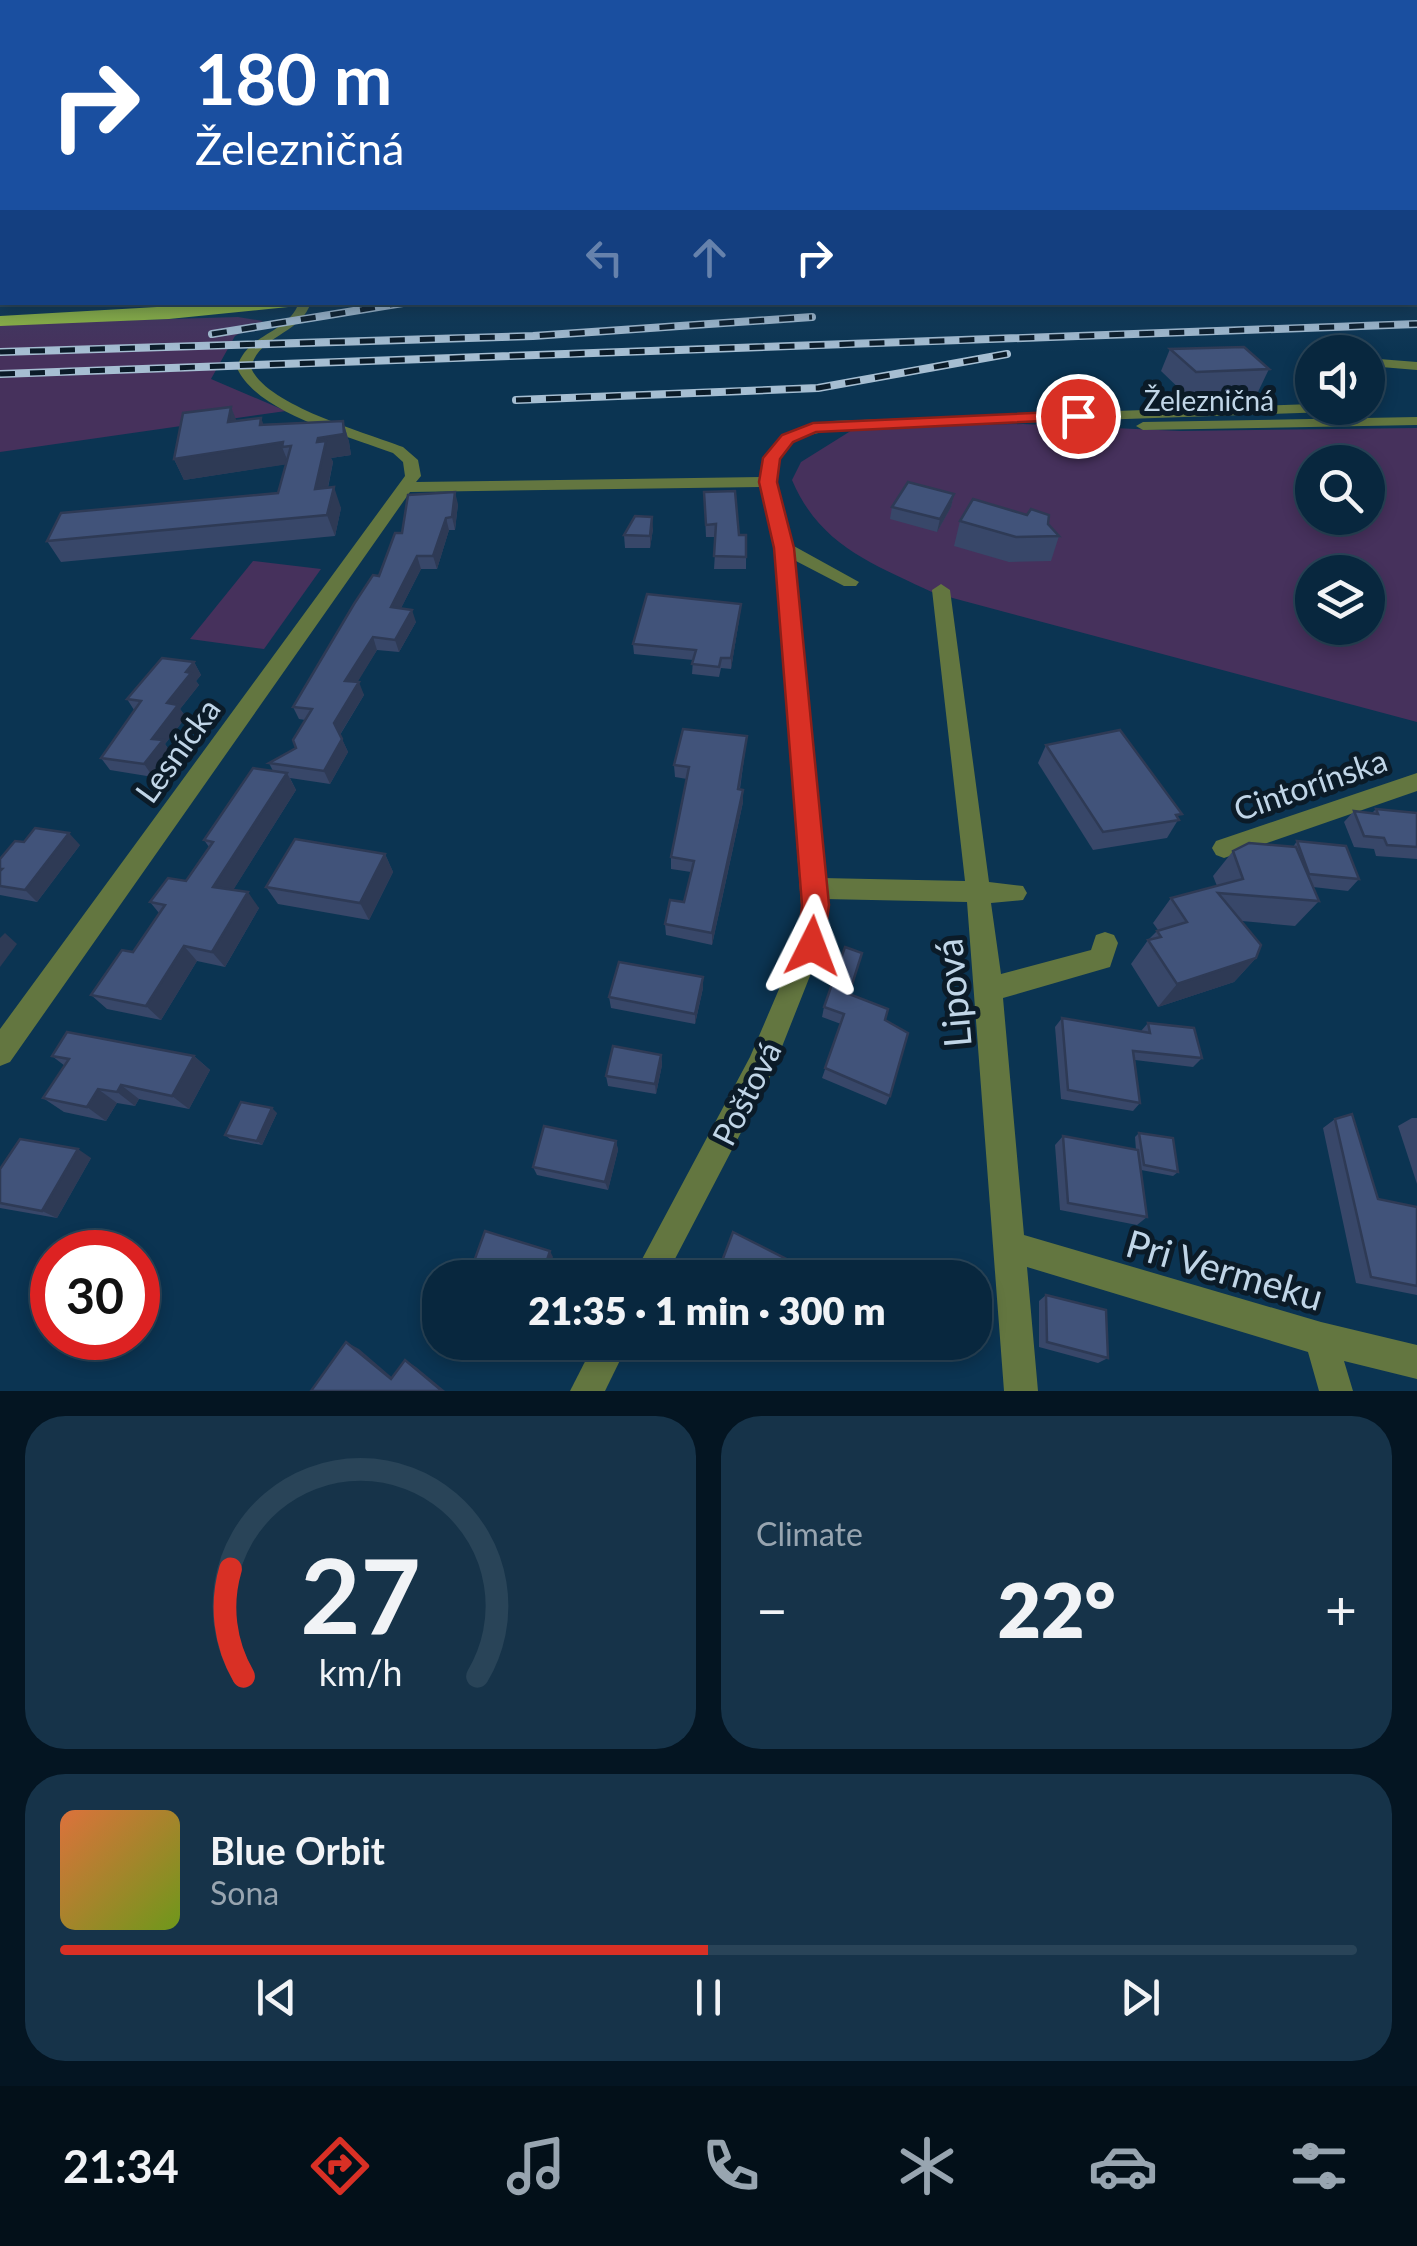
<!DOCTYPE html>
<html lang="en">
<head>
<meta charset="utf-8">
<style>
	body { margin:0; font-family:Lato,sans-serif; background:#163349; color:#f1f3f6; height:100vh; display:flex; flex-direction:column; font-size:38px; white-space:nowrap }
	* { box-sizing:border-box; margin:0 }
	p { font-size:32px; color:#98a5b0 }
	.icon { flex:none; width:55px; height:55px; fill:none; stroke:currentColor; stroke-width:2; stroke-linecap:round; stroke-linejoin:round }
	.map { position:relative; height:1391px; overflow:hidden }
	.sheet { display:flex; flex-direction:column; gap:25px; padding:25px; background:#041522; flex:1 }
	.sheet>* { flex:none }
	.top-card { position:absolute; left:0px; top:0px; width:1418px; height:305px; box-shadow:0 5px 15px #0003,0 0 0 2px #294458; background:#1a4fa0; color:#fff; overflow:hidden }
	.buttons { position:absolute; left:1295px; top:335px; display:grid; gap:20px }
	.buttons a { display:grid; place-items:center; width:90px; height:90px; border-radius:50%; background:#08273e; box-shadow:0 5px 15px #0003,0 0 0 2px #294458; font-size:50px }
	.speed { position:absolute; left:30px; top:1230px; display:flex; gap:20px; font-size:50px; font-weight:700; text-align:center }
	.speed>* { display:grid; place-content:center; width:130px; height:130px; border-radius:50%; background:#08273e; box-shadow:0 5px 15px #0003,0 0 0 2px #294458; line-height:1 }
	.speed .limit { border:15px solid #d22; background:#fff; color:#111 }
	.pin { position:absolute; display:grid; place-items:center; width:85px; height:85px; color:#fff; margin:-42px; border:5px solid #fff; border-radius:50%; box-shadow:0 2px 10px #0007 }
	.me { position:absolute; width:110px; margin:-55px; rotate:3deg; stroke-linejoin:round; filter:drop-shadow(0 0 8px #0008) }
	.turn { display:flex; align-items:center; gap:35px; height:210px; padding:0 30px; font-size:45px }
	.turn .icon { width:130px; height:130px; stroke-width:2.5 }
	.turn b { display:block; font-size:70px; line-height:85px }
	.lanes { display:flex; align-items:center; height:95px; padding:0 30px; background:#0003; justify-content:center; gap:50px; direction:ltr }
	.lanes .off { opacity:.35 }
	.big { font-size:75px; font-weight:800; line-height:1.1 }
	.sheet .tile { flex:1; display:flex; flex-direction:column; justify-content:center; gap:15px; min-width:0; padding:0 35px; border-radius:40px; background:#163349 }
	.sheet .dial { align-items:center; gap:0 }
	.dial svg { height:260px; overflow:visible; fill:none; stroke:#294458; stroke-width:7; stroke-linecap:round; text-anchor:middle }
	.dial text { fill:#f1f3f6; stroke:none }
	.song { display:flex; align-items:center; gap:30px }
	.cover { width:120px; height:120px; border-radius:15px; background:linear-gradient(135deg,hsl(20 70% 55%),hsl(80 70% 35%)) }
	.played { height:10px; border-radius:5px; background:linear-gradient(90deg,#d93025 50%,#294458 50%) }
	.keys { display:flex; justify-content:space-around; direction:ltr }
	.heat { display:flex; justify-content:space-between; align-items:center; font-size:55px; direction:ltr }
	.sheet .tiles { flex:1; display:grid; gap:25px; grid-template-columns:1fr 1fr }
	.tile:last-child { grid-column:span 2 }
	.trip { position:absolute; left:422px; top:1260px; width:570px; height:100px; border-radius:40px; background:#08273e; box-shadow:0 5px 15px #0003,0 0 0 2px #294458; font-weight:800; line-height:100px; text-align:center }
	.tab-bar { display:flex; height:160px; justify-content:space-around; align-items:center; background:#031019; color:#98a5b0 }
	.tab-bar .icon { width:70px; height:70px }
	.tab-bar .current { color:#d93025 }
	.tab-bar b { font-size:45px; color:#f1f3f6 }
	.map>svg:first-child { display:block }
	.green { fill:#46315c; fill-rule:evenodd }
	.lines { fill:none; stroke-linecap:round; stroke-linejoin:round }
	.minor { fill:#637640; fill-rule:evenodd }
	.primary { fill:#93b941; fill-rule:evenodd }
	.rail-casing { stroke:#a6bed2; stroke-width:8 }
	.rail { stroke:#0b1b28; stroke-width:5; stroke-dasharray:15; stroke-linecap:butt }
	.wall { fill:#384769 }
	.shaded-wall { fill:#2e3a55 }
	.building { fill:#41537a; stroke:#2e3a55; stroke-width:2.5 }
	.route { fill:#d93025; stroke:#8d1f18; stroke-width:2.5 }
	.labels { text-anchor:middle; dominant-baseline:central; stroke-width:10; stroke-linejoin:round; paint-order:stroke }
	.far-street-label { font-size:28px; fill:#c0d5e7; stroke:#0b1b28 }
	.street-label { font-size:32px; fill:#c0d5e7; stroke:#0b1b28 }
	.near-street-label { font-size:38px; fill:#c0d5e7; stroke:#0b1b28 }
</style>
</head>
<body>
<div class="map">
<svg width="1417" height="1391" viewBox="0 0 1417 1391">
	<rect width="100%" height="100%" fill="#0b3452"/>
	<g class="green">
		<polygon points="238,317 263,321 235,336 211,379 286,411 0,452 0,324"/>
		<path d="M1023 424 1181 431 1417 428V722L934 593C873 564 820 546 792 480L801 462 857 427ZM1312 462H1368V518H1312ZM1312 572H1368V628H1312Z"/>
		<polygon points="253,561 321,569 264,649 190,639"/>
	</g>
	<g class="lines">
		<g class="minor">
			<path d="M299 302H311C301 335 258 335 251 368 268 406 365 432 403 447L418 460 421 476 416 482 761 477C769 433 793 431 832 421L1312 404V408H1336L1329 412 833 429C821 433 805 435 794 441 760 460 785 517 792 545L859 582 856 586H844L794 560 822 878 965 881 932 590 941 584 950 590 989 882 1023 886 1027 893 1023 900 991 903 1001 974 1091 950 1096 935 1105 932 1114 935 1118 943 1110 967 1003 998 1024 1235 1321 1322 1417 1345V1379L1344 1361 1353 1391H1319L1308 1352 1027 1267 1038 1391H1004L967 902 824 899 827 933 770 1077 665 1278H632L750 1057 803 933 775 548 761 487 410 492 10 1062 0 1066V1029L405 476 403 462 393 453C349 436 257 413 237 368 246 333 289 334 299 302Z"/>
			<polygon points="1379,359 1417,362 1417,370 1381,367 1368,372 1368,363"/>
			<polygon points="1417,417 1417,425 1143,430 1136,426 1143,422"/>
			<polygon points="1417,773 1417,791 1224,858 1216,855 1212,848 1216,841"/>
			<polygon points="595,1342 629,1342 605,1391 570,1391"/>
		</g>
		<g class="primary">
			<rect x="1415" y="252" width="2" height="8"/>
			<polygon points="244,302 305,302 298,306 169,319 0,326 0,316"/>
		</g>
		<g class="rail-casing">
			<g id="rail">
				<polyline points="212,334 409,302"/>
				<polyline points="0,352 533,336 812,317"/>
				<polyline points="0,374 1417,324"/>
				<polyline points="516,400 818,388 1007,354"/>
			</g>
		</g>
		<use href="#rail" class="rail"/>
	</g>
	<g class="wall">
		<polygon points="1170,349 1269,369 1258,392 1186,395 1161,371"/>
		<polygon points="231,407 236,421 263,424 343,421 349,442 351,455 331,458 333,462 328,488 341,508 335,536 61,562 47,541 278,493 286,464 184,480 174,459"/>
		<polygon points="704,492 739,535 746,535 746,569 714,569 716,537 706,537"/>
		<polygon points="954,494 951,507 937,532 890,519 892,507"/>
		<polygon points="458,504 455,530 449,530 437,569 421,569 401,608 416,622 399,652 377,650 357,682 364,695 340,735 348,752 330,784 290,778 296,790 233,890 259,908 225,967 197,961 161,1020 107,1009 91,995 133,952 159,913 150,902 186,881 209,847 204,840 273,771 269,763 296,748 305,720 299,719 293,707 379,576 402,533"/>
		<polygon points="960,521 1048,524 1059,536 1051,561 1009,562 954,546"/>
		<polygon points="653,529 650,548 625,548 624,535"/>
		<polygon points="741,604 740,614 731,669 721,668 719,677 692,674 693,660 634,654 633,644"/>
		<polygon points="194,662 201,675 196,681 199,685 180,709 186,717 165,744 171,753 153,777 110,770 101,758 134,710 127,699"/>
		<polygon points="747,736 740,789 743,802 712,945 666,935 665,924 684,902 691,872 671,869 671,857 687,779 675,777 674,765"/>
		<polygon points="1046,745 1178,820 1167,838 1093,850 1038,763"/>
		<polygon points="1376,809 1417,813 1417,859 1376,856 1374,849 1354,847 1344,822 1354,811 1372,813"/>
		<polygon points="1297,841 1359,879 1348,891 1313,887 1319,901 1295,926 1242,921 1256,958 1234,982 1158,1007 1131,964 1148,940 1158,930 1153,923 1171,898 1217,886 1213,876 1233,851 1293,847"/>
		<polygon points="80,845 37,902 0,895 0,859"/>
		<polygon points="385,854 393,872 369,920 278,904 266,887"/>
		<polygon points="703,988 695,1024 611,1008 609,997"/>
		<polygon points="850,994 885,1020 890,1096 886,1105 822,1078 841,1024 822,1017 824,1007"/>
		<polygon points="1062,1018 1141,1031 1148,1023 1202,1058 1193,1067 1135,1060 1140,1103 1133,1111 1061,1099 1055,1027"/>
		<polygon points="661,1055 662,1065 656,1094 608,1086 606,1076"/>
		<polygon points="52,1056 194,1056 210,1070 189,1109 139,1099 135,1106 117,1103 106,1121 64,1112 43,1098 65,1066"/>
		<polygon points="277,1113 262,1145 230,1139 225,1135"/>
		<polygon points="1412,1118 1417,1118 1417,1184 1398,1126"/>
		<polygon points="1335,1119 1378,1199 1417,1207 1417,1295 1356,1283 1323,1128"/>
		<polygon points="1139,1133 1178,1172 1173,1176 1141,1170 1147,1217 1137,1225 1060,1210 1055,1145 1063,1136 1136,1150 1135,1137"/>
		<polygon points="616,1141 618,1150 608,1190 537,1175 533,1167"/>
		<polygon points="91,1158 57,1218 0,1208 0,1169"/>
		<polygon points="719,1269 808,1278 722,1278 719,1276"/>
		<polygon points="1046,1295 1108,1358 1098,1363 1039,1347 1039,1301"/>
		<polygon points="861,1342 918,1342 916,1355 911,1360"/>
	</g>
	<g class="shaded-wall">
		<polygon points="231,407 239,427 228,422"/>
		<polygon points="261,418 269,438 283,442 282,447 289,464 184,480 174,459 260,425"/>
		<polygon points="343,421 349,442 351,455 331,458 333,462 323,510 315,489 318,438"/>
		<polygon points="334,487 341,508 335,536 327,515"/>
		<polygon points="455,492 458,504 455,530 452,517"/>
		<polygon points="954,494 951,507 937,532 940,519"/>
		<polygon points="652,517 653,529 650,548 650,536"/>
		<polygon points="446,518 449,530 437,569 433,556"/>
		<polygon points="417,556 421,569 395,620 391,607"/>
		<polygon points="741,604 740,614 731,669 731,658"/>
		<polygon points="412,610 416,622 399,652 395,640"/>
		<polygon points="373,637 377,650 351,693 345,681"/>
		<polygon points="194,662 201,675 196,681 199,685 180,709 186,717 165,744 171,753 153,777 144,764 152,739 167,703 186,672"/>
		<polygon points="359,682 364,695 339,736 334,723"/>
		<polygon points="342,739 348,752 330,784 324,771"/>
		<polygon points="287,773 296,790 225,903 213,887"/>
		<polygon points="743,790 743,802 712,945 712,933"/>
		<polygon points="69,833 80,845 37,902 25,890"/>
		<polygon points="385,854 393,872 369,920 360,903"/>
		<polygon points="248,892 259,908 225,967 212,952"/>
		<polygon points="5,933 17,944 0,967 0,938"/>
		<polygon points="184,946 197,961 161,1020 146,1006"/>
		<polygon points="1256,958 1234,982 1158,1007 1177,984"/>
		<polygon points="703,977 703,988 695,1024 695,1014"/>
		<polygon points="661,1055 662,1065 656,1094 655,1084"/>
		<polygon points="194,1056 210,1070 189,1109 172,1096"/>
		<polygon points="121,1085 139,1099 135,1106 117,1092"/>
		<polygon points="98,1089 117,1103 106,1121 87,1107"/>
		<polygon points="272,1108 277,1113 262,1145 257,1141"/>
		<polygon points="616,1141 618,1150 608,1190 605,1182"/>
		<polygon points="78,1149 91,1158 57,1218 42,1211"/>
		<polygon points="550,1251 553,1257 547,1278 541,1278"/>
		<polygon points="346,1342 359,1349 402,1386 391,1379"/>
		<polygon points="405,1360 416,1367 445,1391 442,1391"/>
	</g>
	<g class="building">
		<polygon points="1244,347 1269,369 1196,372 1170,349"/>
		<polygon points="231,407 228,422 261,418 260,425 343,421 344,434 318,438 317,442 326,441 315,489 334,487 327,515 47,541 61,513 278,493 291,446 282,447 283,442 174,459 183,413"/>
		<polygon points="908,482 954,494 940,519 892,507"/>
		<polygon points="735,491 739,535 746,535 746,557 714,556 716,524 706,525 704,492"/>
		<polygon points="455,492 452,517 446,518 433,556 417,556 391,607 412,610 395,640 373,637 345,681 359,682 334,723 342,739 324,771 269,763 296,748 293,740 312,709 293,707 354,604 373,575 379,576 395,533 402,533 408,495"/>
		<polygon points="973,499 1027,515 1031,509 1049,515 1048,524 1059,536 1016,537 960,521"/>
		<polygon points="635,516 652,517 650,536 624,535"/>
		<polygon points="647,594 741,604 731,658 721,658 719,667 692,664 696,650 633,644"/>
		<polygon points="162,658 194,662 186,672 191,673 167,703 178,705 152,739 163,740 144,764 101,758 141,701 127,699"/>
		<polygon points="683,729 747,736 738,789 743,790 712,933 665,924 670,900 684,902 694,861 671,857 689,767 674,765"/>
		<polygon points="1120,730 1182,814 1176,815 1179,820 1103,832 1046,745"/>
		<polygon points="253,768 287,773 213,887 248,892 212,952 184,946 146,1006 91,995 122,950 133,952 165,905 150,902 168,878 186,881 213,842 204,840"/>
		<polygon points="1376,809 1417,813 1417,847 1387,845 1384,838 1364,836 1354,811 1378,814"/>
		<polygon points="35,828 69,833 25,890 0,886 0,871 2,869 0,869 0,859 15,841 24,842"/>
		<polygon points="295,839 385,854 360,903 266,887"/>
		<polygon points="1297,841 1346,846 1359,879 1309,874"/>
		<polygon points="1249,843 1296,847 1319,901 1218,893 1261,945 1256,958 1177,984 1148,940 1161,937 1157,931 1187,922 1171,898 1243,879 1233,851"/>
		<polygon points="845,947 862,953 849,994 888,1009 885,1020 908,1033 890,1096 825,1068 844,1014 824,1007"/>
		<polygon points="619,962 703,977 695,1014 609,997"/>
		<polygon points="1062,1018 1150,1033 1148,1023 1194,1028 1202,1058 1133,1051 1140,1103 1068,1090"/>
		<polygon points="67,1032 194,1056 172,1096 121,1085 117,1092 98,1089 87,1107 43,1098 69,1059 52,1056"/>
		<polygon points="613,1046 661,1055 655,1084 606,1076"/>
		<polygon points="241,1102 272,1108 257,1141 225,1135"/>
		<polygon points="1352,1114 1378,1199 1417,1207 1417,1286 1371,1277 1335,1119"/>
		<polygon points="544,1126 616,1141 605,1182 533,1167"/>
		<polygon points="1139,1133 1173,1138 1178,1172 1144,1165"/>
		<polygon points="1063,1136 1138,1150 1147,1217 1068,1203"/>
		<polygon points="20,1139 78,1149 42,1211 0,1203 0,1169"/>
		<polygon points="485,1231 550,1251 541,1278 468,1278"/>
		<polygon points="733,1232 810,1271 808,1278 734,1278 719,1269"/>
		<polygon points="1046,1295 1106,1310 1108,1358 1047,1342"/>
		<polygon points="346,1342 391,1379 405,1360 442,1391 311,1391"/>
		<polygon points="879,1342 918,1342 916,1355"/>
	</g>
	<linearGradient id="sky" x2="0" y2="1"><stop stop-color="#061d2d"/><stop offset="0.45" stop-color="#2e5071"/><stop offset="1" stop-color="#2e5071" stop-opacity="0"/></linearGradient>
	<rect width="1417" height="352" fill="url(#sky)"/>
	<polygon class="route" points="1078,411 1084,412 1084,419 816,432 793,442 780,459 777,482 794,548 829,905 822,956 812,960 802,956 798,946 802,905 774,548 759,482 763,458 782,435 813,423"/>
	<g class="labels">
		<g class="far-street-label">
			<text x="1209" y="400">Železničná</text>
		</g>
		<g class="street-label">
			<text transform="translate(177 750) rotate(-54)">Lesnícka</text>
			<text transform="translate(1310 784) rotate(-19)">Cintorínska</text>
			<text transform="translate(746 1093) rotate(-63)">Poštová</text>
		</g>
		<g class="near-street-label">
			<text transform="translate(952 993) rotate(-95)">Lipová</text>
			<text transform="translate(1225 1269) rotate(16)">Pri Vermeku</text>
		</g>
	</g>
</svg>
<div class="buttons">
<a><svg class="icon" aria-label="sound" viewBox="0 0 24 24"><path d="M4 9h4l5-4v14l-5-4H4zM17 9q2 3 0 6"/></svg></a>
<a><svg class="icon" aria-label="search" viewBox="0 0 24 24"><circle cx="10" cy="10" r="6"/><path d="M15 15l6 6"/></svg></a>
<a><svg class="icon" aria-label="layers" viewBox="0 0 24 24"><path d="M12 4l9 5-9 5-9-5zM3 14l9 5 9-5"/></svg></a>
</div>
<div class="speed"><div class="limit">30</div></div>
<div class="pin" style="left:1078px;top:416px;background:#d93025"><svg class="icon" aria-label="arrive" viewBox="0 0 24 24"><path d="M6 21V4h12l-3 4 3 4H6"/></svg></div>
<svg class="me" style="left:812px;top:946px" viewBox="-20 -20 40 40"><path d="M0-17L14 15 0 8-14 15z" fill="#d93025" stroke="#fff" stroke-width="4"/></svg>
<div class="trip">21:35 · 1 min · 300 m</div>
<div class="top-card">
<div class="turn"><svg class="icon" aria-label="right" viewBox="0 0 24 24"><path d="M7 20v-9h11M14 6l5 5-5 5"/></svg><div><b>180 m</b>Železničná</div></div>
<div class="lanes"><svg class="icon off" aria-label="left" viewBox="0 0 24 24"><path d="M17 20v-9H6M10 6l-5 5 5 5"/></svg><svg class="icon off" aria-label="ahead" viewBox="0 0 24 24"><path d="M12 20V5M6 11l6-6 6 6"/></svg><svg class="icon" aria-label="right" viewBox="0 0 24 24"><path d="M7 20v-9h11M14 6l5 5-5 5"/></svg></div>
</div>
</div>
<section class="sheet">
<div class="tiles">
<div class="tile dial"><svg viewBox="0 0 100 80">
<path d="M14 69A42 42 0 1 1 86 69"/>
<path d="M14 69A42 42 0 0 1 10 36" stroke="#d93025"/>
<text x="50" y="56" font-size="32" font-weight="700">27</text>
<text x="50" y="72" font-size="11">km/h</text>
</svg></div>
<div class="tile"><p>Climate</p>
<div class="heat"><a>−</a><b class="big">22°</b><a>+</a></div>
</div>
<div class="tile">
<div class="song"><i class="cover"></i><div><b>Blue Orbit</b><p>Sona</p></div></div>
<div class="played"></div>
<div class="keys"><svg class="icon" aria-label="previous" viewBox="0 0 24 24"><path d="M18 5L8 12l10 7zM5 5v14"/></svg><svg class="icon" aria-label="pause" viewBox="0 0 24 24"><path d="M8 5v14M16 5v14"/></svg><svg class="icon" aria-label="next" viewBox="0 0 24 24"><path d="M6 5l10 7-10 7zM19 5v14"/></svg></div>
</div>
</div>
</section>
<nav class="tab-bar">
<b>21:34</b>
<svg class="icon current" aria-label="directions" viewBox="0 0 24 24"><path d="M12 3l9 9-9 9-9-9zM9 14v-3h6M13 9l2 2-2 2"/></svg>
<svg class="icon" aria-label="music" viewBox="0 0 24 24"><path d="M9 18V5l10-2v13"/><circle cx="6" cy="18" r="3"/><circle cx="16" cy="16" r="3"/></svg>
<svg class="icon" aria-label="phone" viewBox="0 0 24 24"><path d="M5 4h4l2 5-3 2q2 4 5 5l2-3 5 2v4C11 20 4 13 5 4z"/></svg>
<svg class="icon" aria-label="climate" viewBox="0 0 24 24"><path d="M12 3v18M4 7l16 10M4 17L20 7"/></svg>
<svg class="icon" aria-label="car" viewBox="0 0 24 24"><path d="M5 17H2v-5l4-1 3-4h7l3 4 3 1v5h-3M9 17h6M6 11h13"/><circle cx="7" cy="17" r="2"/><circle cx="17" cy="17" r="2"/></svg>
<svg class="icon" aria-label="filters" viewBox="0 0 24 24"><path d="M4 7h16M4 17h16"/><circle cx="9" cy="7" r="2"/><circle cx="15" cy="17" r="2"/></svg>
</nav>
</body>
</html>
